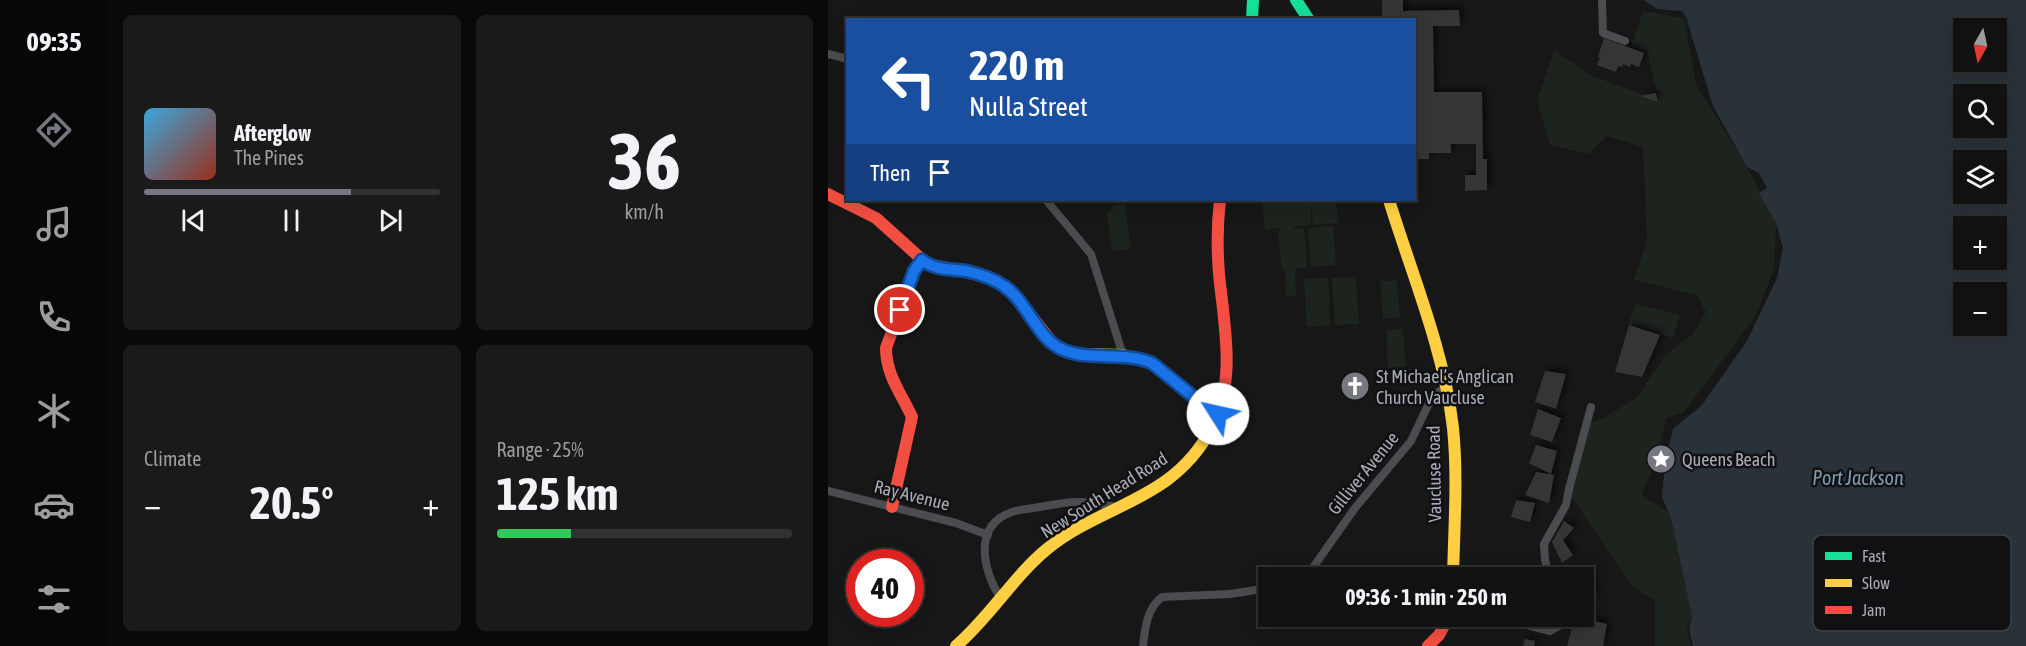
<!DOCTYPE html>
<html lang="en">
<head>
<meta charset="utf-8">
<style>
	body { margin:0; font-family:"Asap Condensed",sans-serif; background:#1a1a1a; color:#f1f3f6; height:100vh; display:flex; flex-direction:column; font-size:22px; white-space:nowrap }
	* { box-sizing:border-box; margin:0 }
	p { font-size:20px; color:#9c9d9f }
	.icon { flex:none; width:33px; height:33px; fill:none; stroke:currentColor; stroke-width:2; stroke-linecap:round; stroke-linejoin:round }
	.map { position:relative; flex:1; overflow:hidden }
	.sheet { display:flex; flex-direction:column; gap:15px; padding:15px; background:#090909; width:720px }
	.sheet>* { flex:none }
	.hud { position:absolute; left:18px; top:18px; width:570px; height:183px; border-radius:0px; box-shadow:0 3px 15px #0003,0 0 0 2px #303131; background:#1a4fa0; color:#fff; overflow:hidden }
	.needle { width:39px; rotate:189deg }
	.tools { position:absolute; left:1125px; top:18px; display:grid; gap:12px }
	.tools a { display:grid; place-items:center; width:54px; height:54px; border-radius:0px; background:#111; box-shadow:0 3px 15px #0003,0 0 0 2px #303131; font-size:30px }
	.speed { position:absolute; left:18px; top:549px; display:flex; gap:12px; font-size:30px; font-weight:700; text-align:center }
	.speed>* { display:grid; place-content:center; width:78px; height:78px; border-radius:50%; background:#111; box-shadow:0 3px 15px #0003,0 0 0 2px #303131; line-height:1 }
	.speed .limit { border:9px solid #d22; background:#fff; color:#111 }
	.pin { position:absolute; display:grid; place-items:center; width:51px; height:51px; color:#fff; margin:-26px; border:3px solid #fff; border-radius:50%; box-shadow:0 2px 6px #0007 }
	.me { position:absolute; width:66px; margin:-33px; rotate:305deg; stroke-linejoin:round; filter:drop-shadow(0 0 4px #0008) }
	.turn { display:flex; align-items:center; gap:21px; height:126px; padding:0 24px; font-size:27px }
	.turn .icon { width:78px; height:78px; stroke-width:2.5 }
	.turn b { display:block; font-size:42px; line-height:51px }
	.then { display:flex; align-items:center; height:57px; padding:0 24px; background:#0003; gap:12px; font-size:22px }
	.big { font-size:45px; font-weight:700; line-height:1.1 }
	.sheet .card { flex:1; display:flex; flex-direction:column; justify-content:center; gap:9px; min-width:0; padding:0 21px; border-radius:9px; background:#1a1a1a }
	.sheet .dial { align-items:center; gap:0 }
	.dial b { font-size:78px; line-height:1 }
	.song { display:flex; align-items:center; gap:18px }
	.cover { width:72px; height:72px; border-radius:9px; background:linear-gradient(135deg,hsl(200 70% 55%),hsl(10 70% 35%)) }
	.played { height:6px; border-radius:3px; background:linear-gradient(90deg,#757880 70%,#303131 70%) }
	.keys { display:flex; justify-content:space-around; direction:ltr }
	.heat { display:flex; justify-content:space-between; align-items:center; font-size:33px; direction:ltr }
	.charge { height:9px; border-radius:4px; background:linear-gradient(90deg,#34c759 25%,#303131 0) }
	.sheet .tiles { flex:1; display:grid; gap:15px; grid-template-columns:repeat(2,1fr) }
	.trip { position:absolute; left:430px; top:567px; width:336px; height:60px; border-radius:0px; background:#111; box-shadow:0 3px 15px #0003,0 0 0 2px #303131; font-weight:700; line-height:60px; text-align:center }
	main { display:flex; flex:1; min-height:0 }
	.tab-bar { display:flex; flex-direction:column; width:108px; justify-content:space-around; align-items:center; background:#070707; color:#9c9d9f }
	.tab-bar .icon { width:42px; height:42px }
	.tab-bar .on { color:#757880 }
	.tab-bar b { font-size:27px; color:#f1f3f6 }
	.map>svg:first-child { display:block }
	.green { fill:#1d241e }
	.water { fill:#2a3239; fill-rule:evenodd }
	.building { fill:#353536; filter:url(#shadow) }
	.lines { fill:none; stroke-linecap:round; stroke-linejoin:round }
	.street { stroke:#4b4c50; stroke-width:8 }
	.fast { stroke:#16e098; stroke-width:12 }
	.slow { stroke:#ffcf43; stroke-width:12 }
	.jam { stroke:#f24e42; stroke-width:12 }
	.route-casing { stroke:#114b97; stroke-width:15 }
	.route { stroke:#1a73e8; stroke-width:10 }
	.labels { text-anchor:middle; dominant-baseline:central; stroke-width:5; stroke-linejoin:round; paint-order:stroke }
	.poi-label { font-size:18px; fill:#a8adb8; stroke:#111113; text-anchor:start }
	.street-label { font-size:18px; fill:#a8adb8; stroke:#111113 }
	.water-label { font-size:20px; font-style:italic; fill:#7f9bb3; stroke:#111113 }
	.key { fill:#111113; stroke:#3e4045; stroke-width:1.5 }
	.key-label { font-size:16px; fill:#a8adb8 }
</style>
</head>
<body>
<main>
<nav class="tab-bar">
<b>09:35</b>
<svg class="icon on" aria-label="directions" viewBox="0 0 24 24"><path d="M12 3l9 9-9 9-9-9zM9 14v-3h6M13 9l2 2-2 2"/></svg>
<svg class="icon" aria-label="music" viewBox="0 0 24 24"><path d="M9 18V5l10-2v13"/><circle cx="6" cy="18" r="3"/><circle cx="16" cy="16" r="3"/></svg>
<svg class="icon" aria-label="phone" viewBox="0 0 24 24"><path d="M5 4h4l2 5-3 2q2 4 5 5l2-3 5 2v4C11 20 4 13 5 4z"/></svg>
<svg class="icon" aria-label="climate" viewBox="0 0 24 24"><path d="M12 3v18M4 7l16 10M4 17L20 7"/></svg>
<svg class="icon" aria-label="car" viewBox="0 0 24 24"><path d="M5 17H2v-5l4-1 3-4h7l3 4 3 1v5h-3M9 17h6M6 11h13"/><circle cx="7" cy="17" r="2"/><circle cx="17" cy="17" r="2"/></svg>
<svg class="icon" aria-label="filters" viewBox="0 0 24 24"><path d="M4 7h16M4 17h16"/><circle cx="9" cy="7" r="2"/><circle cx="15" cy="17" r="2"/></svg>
</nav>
<section class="sheet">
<div class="tiles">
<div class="card">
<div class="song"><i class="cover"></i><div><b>Afterglow</b><p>The Pines</p></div></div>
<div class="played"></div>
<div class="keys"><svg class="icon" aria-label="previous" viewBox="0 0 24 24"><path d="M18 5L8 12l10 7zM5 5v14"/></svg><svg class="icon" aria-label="pause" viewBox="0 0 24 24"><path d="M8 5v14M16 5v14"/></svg><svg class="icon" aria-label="next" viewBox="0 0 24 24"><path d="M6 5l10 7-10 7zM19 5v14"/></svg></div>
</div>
<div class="card dial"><b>36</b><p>km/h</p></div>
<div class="card"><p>Climate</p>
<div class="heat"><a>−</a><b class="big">20.5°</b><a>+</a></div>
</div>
<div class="card"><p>Range · 25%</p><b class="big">125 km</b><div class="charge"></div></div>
</div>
</section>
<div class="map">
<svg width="1198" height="646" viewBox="0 0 1198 646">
	<defs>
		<filter id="shadow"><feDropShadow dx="3.5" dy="-3.5" stdDeviation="3" flood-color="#0009"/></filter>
	</defs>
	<rect width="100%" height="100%" fill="#171717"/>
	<g class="green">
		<polygon points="815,11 856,18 868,84 919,167 948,223 946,269 928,315 855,413 838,418 830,454 814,495 840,512 843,518 864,617 859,628 863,646 827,646 827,601 804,586 743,496 762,423 776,418 809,397 837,355 865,334 878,312 869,295 806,280 819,241 815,147 779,136 760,154 722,145 709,101 726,50 765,76 831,101 819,52 803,47"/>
		<polygon points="434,200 508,200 510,223 485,225 483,204 483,225 466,227 466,229 476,228 479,268 467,269 468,296 458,296 457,270 454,270 450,231 454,228 437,229"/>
		<polygon points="297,204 303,249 284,251 279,213 287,205"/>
		<polygon points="505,226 508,265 483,267 480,228"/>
		<polygon points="528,277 531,324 507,325 504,278"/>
		<polygon points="500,278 502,325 479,327 476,279"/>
		<polygon points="569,280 572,317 555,319 552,281"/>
		<polygon points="808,304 852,315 845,338 800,324"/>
		<polygon points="575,329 578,367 560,368 558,330"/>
	</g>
	<path class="water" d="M816 0H1198V646H865L861 629 864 617 843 518 834 497 837 464 845 429 874 405 919 341 949 278 955 248 948 223 931 193 939 188 931 173 919 167 885 106 858 17 854 11 829 9ZM1168 28V62H1136V28ZM1168 94V128H1136V94ZM1168 160V194H1136V160ZM1168 226V260H1136V226ZM1168 292V326H1136V292Z"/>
	<g class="building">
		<polygon points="554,0 575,0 575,11 631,10 632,26 605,26 606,92 654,92 655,159 659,159 659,190 637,191 637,175 648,175 648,144 623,144 623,153 601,153 601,159 587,159 586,20 554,20"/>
		<polygon points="776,38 816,53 811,67 803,64 802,67 795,64 794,67 790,66 788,72 769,65 772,58 770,57"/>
		<polygon points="828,93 830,102 812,96"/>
		<polygon points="801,325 832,335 814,377 787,372"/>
		<polygon points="717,371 738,374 728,409 707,402"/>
		<polygon points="710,409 733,418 724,442 702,435"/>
		<polygon points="708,445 729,451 723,474 701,463"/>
		<polygon points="708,472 726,475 721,503 697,495"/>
		<polygon points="688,500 707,503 702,522 683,517"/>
		<polygon points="736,521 746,528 735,540 745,555 734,563 724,542"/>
		<polygon points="753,570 766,575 763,583 769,595 761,601 756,600 756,578 751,578"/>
		<polygon points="747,616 779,624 775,646 739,646"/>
		<polygon points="697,639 707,641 706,646 695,646"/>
	</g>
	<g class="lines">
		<g class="street">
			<polyline points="774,0 775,33 797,41"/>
			<polyline points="0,54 20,59"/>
			<polyline points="218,200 263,254 295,355"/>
			<polyline points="0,491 128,523 160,535"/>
			<polyline points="474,578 479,576 527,508 583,441 605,395 617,388"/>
			<polyline points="722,578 717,560 716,544 738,505 741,489 763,407"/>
			<path d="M173 599C156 572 143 526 184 512 192 509 202 509 211 507 225 505 239 501 253 502 265 503 277 505 290 507"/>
			<polyline points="663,616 722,631 731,626 736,616"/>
			<path d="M315 646C317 628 319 608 334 597L402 594 441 588"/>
		</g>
		<g class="fast">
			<polyline points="468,0 481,20"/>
			<polyline points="424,20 425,0"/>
		</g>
		<g class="slow">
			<path d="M561 200C584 275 616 350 625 428 630 478 626 528 625 578"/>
			<polyline points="257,354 295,355 324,363 372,402 390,414"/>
			<path d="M128 646C162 617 185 577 219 549 276 503 345 501 383 429"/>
		</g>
		<g class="jam">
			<polyline points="0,194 48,218 99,264 149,274 173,284 190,299 228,347 241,353 257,354"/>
			<path d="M383 429C409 380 396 326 391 274 389 249 389 225 392 200"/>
			<path d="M64 507 84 417C73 393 58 375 58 348L86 271 94 260"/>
			<polyline points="600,646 611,635 621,616"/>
		</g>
	</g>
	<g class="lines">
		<g class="route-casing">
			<path id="route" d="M72 310 86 271 94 260C106 270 123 269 138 271 151 274 165 278 176 286 201 303 209 341 238 351 265 361 295 351 324 363L372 402 390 414"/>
		</g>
		<use href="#route" class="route"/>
	</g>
	<defs>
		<g id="church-disc" transform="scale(1.5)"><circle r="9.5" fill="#757880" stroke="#111113"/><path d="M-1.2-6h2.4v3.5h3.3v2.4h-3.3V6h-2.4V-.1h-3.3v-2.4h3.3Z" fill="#fff"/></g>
		<g id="sight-disc" transform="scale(1.5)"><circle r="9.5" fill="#757880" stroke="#111113"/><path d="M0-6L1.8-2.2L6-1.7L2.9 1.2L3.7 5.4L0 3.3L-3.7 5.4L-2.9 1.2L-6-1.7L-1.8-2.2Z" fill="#fff"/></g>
	</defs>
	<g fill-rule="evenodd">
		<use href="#church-disc" x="527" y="386"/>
		<use href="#sight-disc" x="833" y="459"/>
	</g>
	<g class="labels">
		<g class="poi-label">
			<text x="548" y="376">St Michael’s Anglican<tspan x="548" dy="21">Church Vaucluse</tspan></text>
			<text x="854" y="459">Queens Beach</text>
		</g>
		<g class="street-label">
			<text transform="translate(535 473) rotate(-51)">Gilliver Avenue</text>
			<text transform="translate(606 474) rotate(-91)">Vaucluse Road</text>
			<text transform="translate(84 495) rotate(14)">Ray Avenue</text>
			<text transform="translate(276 495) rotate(-32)">New South Head Road</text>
		</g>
		<g class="water-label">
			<text x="1030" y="477">Port Jackson</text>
		</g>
	</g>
	<rect x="985" y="535" width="198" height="96" rx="9" class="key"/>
	<rect x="997" y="552" width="27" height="8" fill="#16e098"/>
	<rect x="997" y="579" width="27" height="8" fill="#ffcf43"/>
	<rect x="997" y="606" width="27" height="8" fill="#f24e42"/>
	<g class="key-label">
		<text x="1034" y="562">Fast</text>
		<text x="1034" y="589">Slow</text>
		<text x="1034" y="616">Jam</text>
	</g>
</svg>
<div class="tools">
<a><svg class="needle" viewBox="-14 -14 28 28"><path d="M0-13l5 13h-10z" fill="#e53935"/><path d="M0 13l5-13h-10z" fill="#9c9d9f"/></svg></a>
<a><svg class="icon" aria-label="search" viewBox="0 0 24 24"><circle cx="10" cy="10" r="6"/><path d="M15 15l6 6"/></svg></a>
<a><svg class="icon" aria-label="layers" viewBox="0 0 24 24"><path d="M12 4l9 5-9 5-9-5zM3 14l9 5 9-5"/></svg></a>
<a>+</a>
<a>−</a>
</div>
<div class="speed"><div class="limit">40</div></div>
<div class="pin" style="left:72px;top:310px;background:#d93025"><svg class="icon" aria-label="arrive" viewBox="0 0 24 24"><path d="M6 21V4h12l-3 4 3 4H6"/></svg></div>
<svg class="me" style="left:390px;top:414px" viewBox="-20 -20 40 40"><circle r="19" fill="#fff"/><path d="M0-13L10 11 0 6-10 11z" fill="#1a73e8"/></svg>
<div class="trip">09:36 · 1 min · 250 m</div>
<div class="hud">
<div class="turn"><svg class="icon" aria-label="left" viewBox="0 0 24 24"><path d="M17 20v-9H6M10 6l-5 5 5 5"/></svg><div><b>220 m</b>Nulla Street</div></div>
<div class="then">Then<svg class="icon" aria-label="arrive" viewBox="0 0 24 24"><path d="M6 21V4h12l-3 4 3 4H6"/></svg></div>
</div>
</div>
</main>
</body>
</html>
